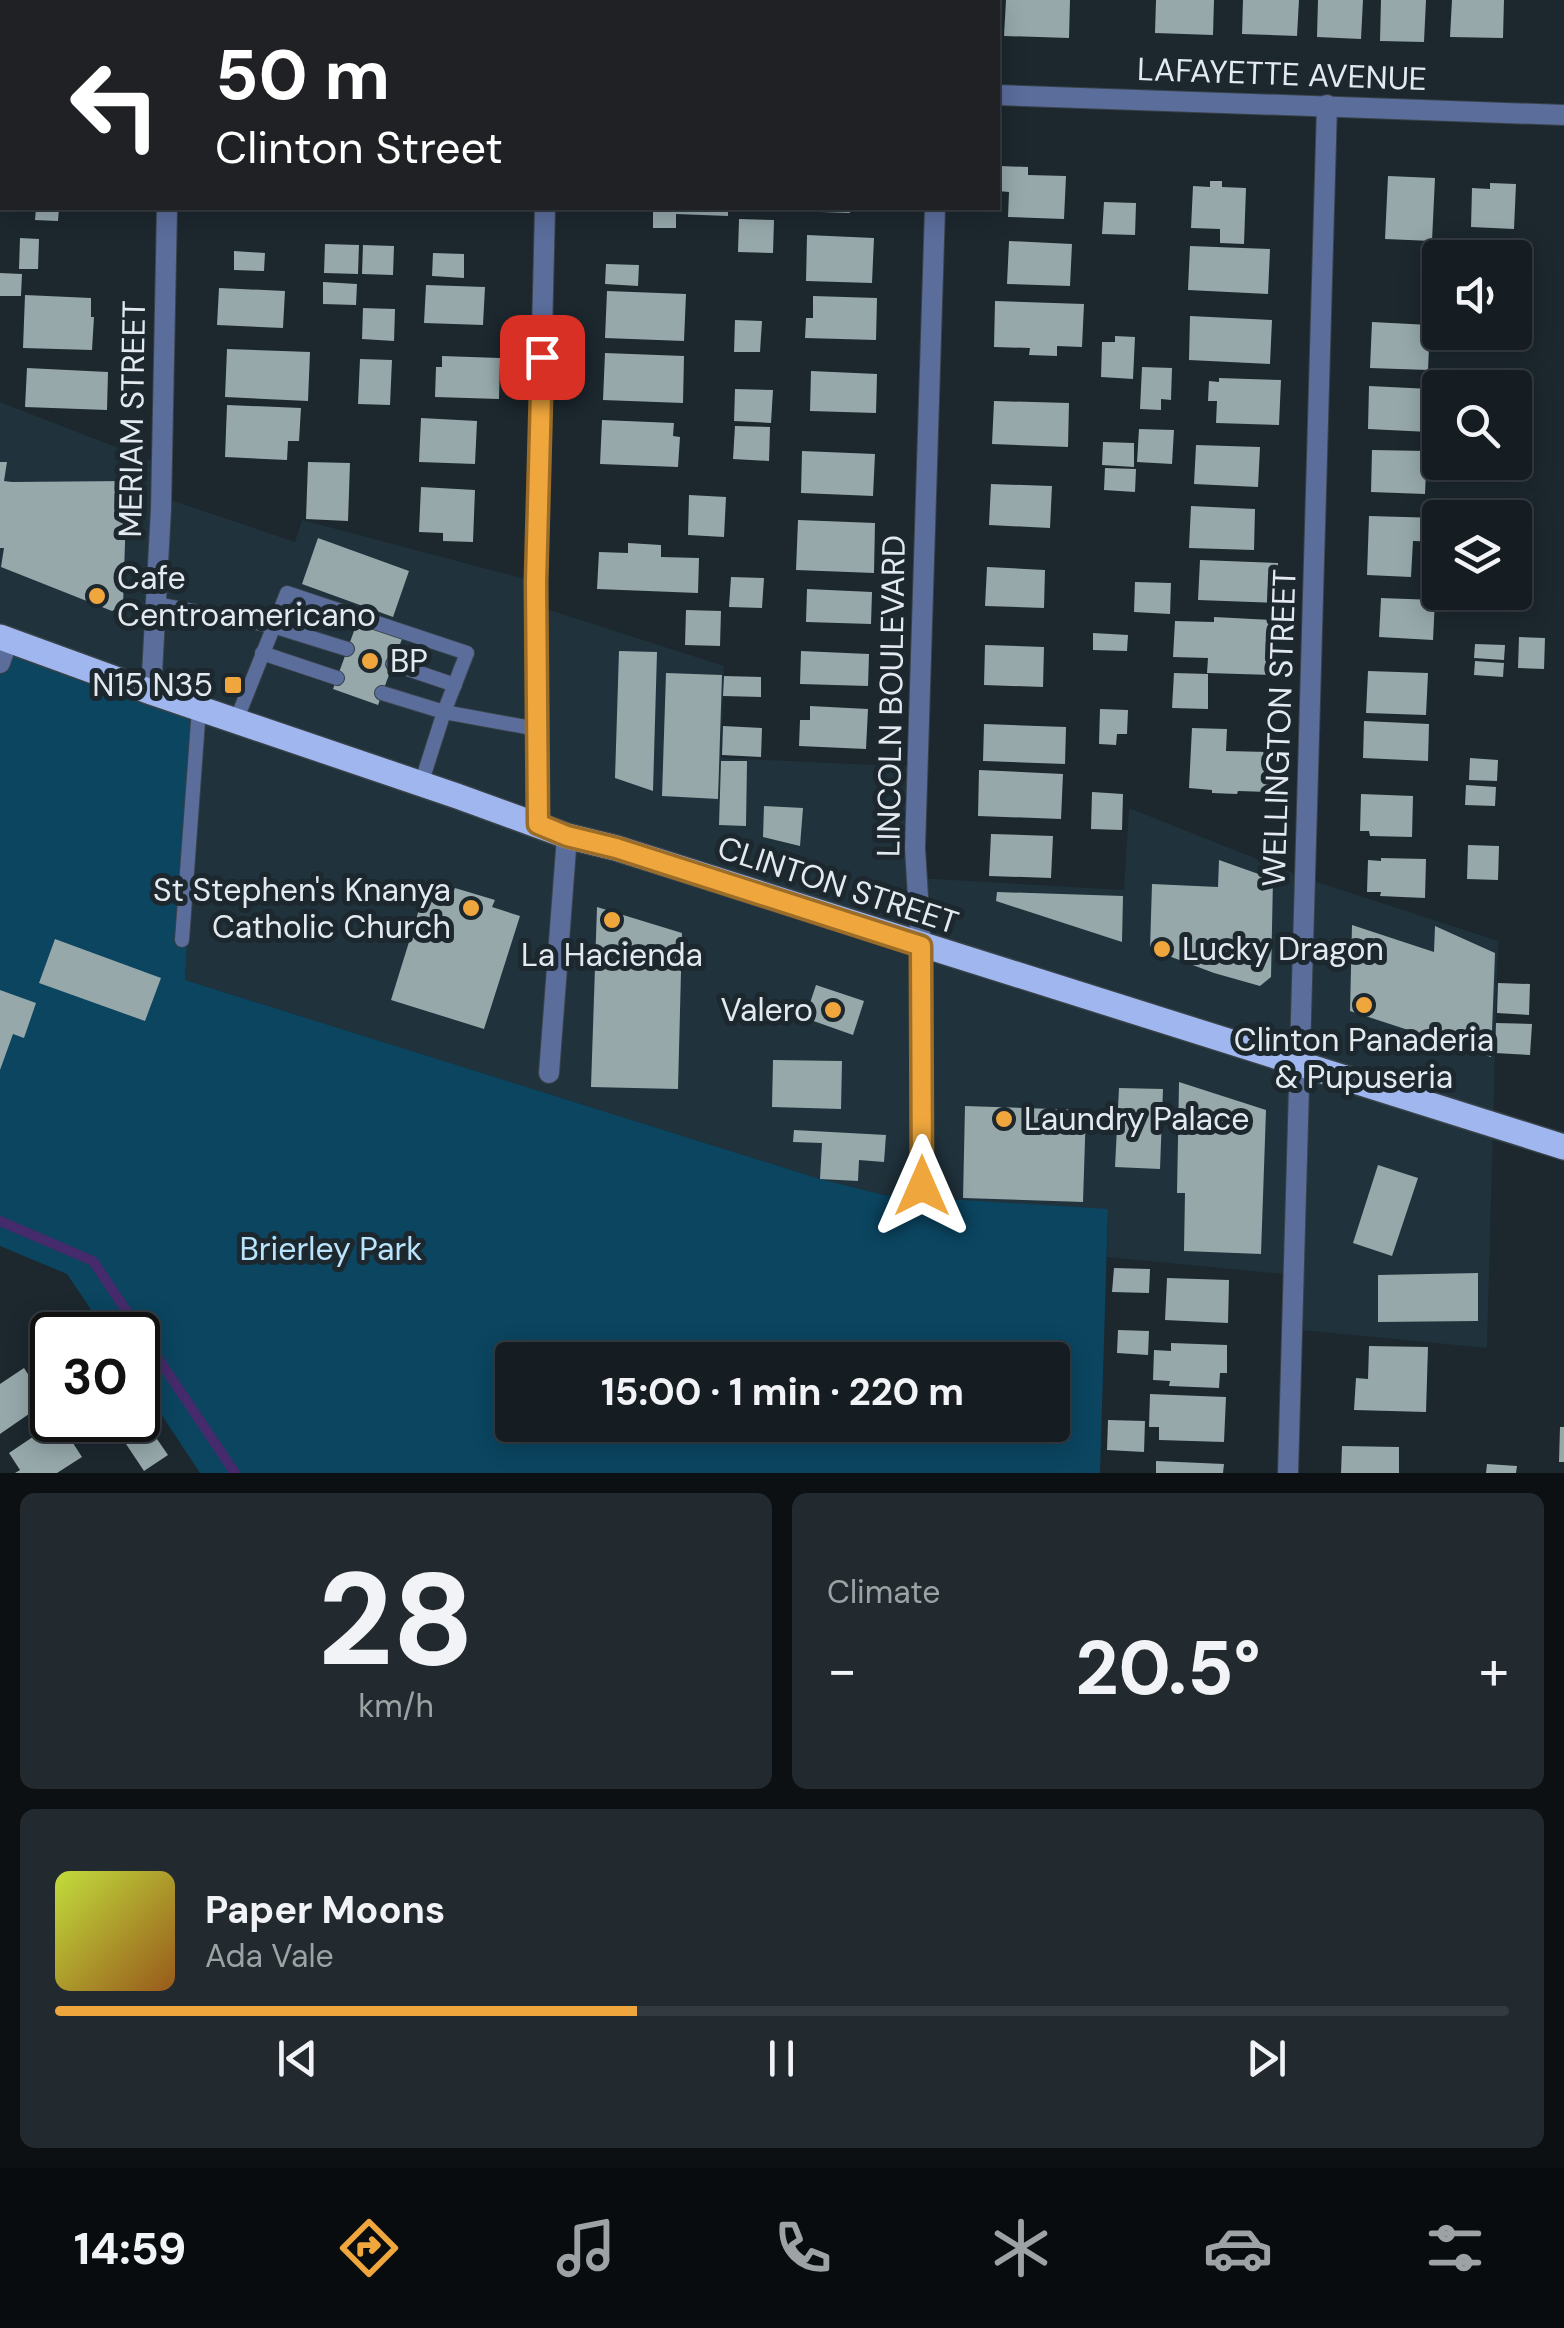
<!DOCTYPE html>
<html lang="en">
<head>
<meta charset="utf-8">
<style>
	body { margin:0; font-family:"DM Sans",sans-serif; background:#222a2f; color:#f1f3f6; height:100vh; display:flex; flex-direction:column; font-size:38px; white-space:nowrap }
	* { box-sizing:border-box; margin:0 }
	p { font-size:32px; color:#9da2a5 }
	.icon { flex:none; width:55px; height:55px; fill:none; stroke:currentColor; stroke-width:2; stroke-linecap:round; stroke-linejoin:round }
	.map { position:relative; height:1473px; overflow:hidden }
	.panel { display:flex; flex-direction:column; gap:20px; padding:20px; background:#0c1013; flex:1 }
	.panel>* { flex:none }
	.guide { position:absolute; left:0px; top:0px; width:1000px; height:210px; box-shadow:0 5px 25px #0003,0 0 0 2px #343b40; background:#202124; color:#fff; overflow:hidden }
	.fabs { position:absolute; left:1422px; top:240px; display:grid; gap:20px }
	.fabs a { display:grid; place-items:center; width:110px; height:110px; border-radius:10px; background:#151d22; box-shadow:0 5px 25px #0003,0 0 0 2px #343b40; font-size:50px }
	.speed { position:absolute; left:30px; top:1312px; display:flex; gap:20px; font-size:50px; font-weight:700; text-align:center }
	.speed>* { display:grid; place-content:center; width:130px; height:130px; border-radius:50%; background:#151d22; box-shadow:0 5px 25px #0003,0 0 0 2px #343b40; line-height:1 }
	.speed .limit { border:5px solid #111; border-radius:15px; background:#fff; color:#111 }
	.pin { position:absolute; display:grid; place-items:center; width:85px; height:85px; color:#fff; margin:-42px; border-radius:20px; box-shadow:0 5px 15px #0006 }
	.me { position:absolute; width:110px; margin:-55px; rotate:0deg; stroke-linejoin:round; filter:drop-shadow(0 0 8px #0008) }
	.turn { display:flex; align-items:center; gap:35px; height:210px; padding:0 50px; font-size:45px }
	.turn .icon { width:130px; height:130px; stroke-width:2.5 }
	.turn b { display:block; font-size:70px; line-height:85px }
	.big { font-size:75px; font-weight:700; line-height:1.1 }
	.panel .tile { flex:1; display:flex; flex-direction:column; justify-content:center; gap:15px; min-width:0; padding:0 35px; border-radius:15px; background:#222a2f }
	.panel .dial { align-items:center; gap:0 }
	.dial b { font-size:130px; line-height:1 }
	.song { display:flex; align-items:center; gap:30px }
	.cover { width:120px; height:120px; border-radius:15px; background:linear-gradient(135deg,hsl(70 70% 55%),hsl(30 70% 35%)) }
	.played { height:10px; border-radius:5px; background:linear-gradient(90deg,#efa73d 40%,#343b40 40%) }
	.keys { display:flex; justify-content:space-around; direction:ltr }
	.heat { display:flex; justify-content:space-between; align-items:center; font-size:55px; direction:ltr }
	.panel .tiles { flex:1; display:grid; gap:20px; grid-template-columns:1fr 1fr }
	.tile:last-child { grid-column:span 2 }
	.trip { position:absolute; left:495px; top:1342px; width:575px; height:100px; border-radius:10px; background:#151d22; box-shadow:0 5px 25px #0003,0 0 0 2px #343b40; font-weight:700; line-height:100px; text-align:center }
	.tabs { display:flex; height:160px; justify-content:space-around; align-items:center; background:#080c0e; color:#9da2a5 }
	.tabs .icon { width:70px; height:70px }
	.tabs .current { color:#efa73d }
	.tabs b { font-size:45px; color:#f1f3f6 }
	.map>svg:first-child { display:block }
	.built { fill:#20323c }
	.green { fill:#0b4560; fill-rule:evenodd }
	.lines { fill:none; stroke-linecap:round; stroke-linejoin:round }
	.stream { stroke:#452b6b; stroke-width:10 }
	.building { fill:#96a8aa }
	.lane-casing { stroke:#384249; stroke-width:16 }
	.street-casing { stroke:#384249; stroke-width:22 }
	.primary-casing { stroke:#384249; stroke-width:28 }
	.lane { stroke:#5a6d9b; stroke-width:14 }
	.street { stroke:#5a6d9b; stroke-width:20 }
	.primary { stroke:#9fb6ef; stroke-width:25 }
	.route-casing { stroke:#9b6d28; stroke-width:25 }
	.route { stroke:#efa73d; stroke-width:18 }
	.poi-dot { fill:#efa73d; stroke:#1c272e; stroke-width:4 }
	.labels { text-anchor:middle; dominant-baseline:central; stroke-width:10; stroke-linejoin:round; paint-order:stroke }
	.street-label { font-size:32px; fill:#e3eaef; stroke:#1c272e }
	.poi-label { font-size:32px; fill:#e3eaef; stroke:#1c272e; text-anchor:start }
	.park-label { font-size:32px; fill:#bae3fc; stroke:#1c272e }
</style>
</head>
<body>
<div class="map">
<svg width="1564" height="1473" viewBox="0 0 1564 1473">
	<rect width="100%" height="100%" fill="#1c272e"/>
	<polygon class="built" points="0,402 162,465 162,497 295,542 302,520 536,582 537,606 724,666 721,758 918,767 917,878 1124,890 1129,808 1305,878 1498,941 1487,1348 1291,1329 1293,1275 1107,1257 1108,1210 884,1195 820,1179 185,980 199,708 0,637"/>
	<path class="green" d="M8 640 199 708 185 980 820 1179 884 1195 1108 1209 1100 1473H200L138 1379V1335H108L67 1274 0 1246V663ZM512 1360H1052V1425H512Z"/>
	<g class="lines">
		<polyline class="stream" points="0,1221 93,1261 235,1473"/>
	</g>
	<g class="building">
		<polygon points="1006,0 1070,0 1069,38 1004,36"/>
		<polygon points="1156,0 1214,0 1213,35 1155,33"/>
		<polygon points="1243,0 1299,0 1297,36 1242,34"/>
		<polygon points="1318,0 1363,0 1361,39 1317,37"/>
		<polygon points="1381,0 1426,0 1424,42 1380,41"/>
		<polygon points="1452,0 1504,0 1503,38 1450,37"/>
		<polygon points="1000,166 1028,167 1028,175 1066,176 1064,219 1008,217 1009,192 998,191"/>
		<polygon points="1388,176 1435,178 1432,241 1385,239"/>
		<polygon points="1210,181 1222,181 1222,187 1246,188 1244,244 1220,243 1220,229 1191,228 1193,186 1210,187"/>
		<polygon points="1490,183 1516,184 1514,229 1471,227 1472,188 1490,189"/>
		<polygon points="1104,202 1136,203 1135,235 1102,234"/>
		<polygon points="36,208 59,208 58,221 35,220"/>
		<polygon points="653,208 728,208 728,216 676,214 676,228 653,228"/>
		<polygon points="791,208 850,208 850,213 791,211"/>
		<polygon points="739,219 774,220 773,253 738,252"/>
		<polygon points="807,235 874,238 872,283 806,281"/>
		<polygon points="20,238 39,239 38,269 19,269"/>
		<polygon points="1009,241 1072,244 1070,286 1007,284"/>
		<polygon points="325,244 359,245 358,274 324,273"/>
		<polygon points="363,245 394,246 393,275 362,274"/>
		<polygon points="1190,246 1270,249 1268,294 1188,290"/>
		<polygon points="234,251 265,253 264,271 234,270"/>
		<polygon points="433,253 464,254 464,278 432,276"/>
		<polygon points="606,264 639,265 638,286 605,284"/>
		<polygon points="0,273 22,274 21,296 0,296"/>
		<polygon points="323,282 357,284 356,305 323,304"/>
		<polygon points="426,285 485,287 483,325 424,323"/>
		<polygon points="219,288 285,291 283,328 217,325"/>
		<polygon points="1421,289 1440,290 1440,312 1420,311"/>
		<polygon points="607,291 686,294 684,341 605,338"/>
		<polygon points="25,295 91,298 91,317 94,317 92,350 23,348"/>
		<polygon points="813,296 877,298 876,340 805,338 806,318 813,318"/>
		<polygon points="995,301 1084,304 1082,347 1057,346 1057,356 1029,355 1030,348 994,347"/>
		<polygon points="363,308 395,309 394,341 362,339"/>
		<polygon points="1190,316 1272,320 1270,364 1189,360"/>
		<polygon points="735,320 762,321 760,352 734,352"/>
		<polygon points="1372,322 1430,325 1428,370 1370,368"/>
		<polygon points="1115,336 1135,337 1133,379 1101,377 1102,342 1115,342"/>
		<polygon points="227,349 310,352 308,401 225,397"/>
		<polygon points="605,353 684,356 683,403 603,400"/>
		<polygon points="442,356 500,358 499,399 435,397 436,367 442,367"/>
		<polygon points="360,359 392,360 390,405 358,404"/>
		<polygon points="1142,367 1172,368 1171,400 1161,399 1161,410 1140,409"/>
		<polygon points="27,368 108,372 107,410 25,407"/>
		<polygon points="811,371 877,374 876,413 810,411"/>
		<polygon points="1219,378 1281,380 1279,425 1216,423 1217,401 1208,401 1209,381 1219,382"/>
		<polygon points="1475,380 1511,381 1510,388 1475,388"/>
		<polygon points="1369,386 1431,389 1429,432 1368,429"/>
		<polygon points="735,389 773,390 771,423 734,421"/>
		<polygon points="994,401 1069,403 1068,447 992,444"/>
		<polygon points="227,405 301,408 299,441 288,441 287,460 225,457"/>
		<polygon points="421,418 477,421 475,464 419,462"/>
		<polygon points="602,420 674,423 673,436 680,437 678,467 600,464"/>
		<polygon points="735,426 770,427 769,461 733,459"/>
		<polygon points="1139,429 1174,430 1172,464 1137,462"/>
		<polygon points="1103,442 1134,443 1134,467 1102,465"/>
		<polygon points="1196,445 1260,447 1258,487 1194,484"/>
		<polygon points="1372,450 1427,451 1425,494 1371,492"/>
		<polygon points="802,451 875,454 873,496 801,493"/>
		<polygon points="0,462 7,462 4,481 12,482 127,481 123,605 112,611 1,567 4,548 0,548"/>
		<polygon points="308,462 350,463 348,521 306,519"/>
		<polygon points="1105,468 1136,469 1135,492 1104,490"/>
		<polygon points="991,484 1052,486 1050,528 989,525"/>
		<polygon points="421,487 475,490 473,542 443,541 443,533 419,532"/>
		<polygon points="689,495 726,497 724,537 688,535"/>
		<polygon points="1191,506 1255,509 1254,550 1189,548"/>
		<polygon points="1369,516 1440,518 1440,542 1413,541 1411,577 1367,575"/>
		<polygon points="798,520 875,523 874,573 796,570"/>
		<polygon points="318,538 409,571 393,617 302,584"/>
		<polygon points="628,543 661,545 661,557 699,558 698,593 597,589 599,552 628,553"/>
		<polygon points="1200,560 1278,563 1277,603 1198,600"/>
		<polygon points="987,567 1045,570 1044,608 985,606"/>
		<polygon points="731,577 764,578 762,608 729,607"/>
		<polygon points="1135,582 1171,583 1170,614 1134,612"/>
		<polygon points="807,589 872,592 871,624 806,622"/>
		<polygon points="1381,598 1435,600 1433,640 1379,637"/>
		<polygon points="686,610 721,611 720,646 685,645"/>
		<polygon points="1214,617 1274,620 1272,675 1207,673 1208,658 1173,657 1175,621 1214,622"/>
		<polygon points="358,620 403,636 378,705 333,689"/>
		<polygon points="1093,633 1128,635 1127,651 1093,650"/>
		<polygon points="1519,637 1545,638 1544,669 1518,668"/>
		<polygon points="1475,644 1505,645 1504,660 1474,658"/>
		<polygon points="985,645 1044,647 1043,687 984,685"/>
		<polygon points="619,651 657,652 653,791 615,778"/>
		<polygon points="801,651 869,654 868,686 800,684"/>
		<polygon points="1475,661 1504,663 1503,677 1474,675"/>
		<polygon points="1368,671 1428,673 1426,715 1366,713"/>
		<polygon points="666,673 722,675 718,799 662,796"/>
		<polygon points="1174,673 1208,674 1208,709 1172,708"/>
		<polygon points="724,676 761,677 761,697 723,696"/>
		<polygon points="810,706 868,709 866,749 799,746 800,720 810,720"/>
		<polygon points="1100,709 1128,710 1127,734 1117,734 1116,745 1099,744"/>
		<polygon points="1364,721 1429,724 1428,761 1363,758"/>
		<polygon points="984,724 1066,727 1065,764 983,761"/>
		<polygon points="723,726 762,728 761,757 722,755"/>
		<polygon points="1192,728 1227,729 1226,751 1269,752 1268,792 1238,791 1237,794 1212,793 1212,790 1189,788"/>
		<polygon points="1470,758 1498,760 1497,781 1469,780"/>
		<polygon points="721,761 747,761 746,826 719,825"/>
		<polygon points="979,770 1063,774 1061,819 978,816"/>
		<polygon points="1466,785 1496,787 1495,806 1465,805"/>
		<polygon points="1092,792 1123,794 1122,830 1091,829"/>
		<polygon points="1361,794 1413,796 1412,837 1370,836 1369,831 1360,831"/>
		<polygon points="764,806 803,808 800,846 763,837"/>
		<polygon points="991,834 1053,836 1051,878 989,876"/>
		<polygon points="1468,845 1499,846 1498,880 1467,879"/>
		<polygon points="1381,858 1426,859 1425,898 1380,896 1381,892 1367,892 1368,860 1381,861"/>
		<polygon points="1219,860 1273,879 1271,977 1260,986 1214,973 1150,949 1152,884 1218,887"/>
		<polygon points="426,887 452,895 455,888 495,900 492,907 520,916 484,1029 391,1000"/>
		<polygon points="997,892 1123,896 1122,942 996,901"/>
		<polygon points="597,907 682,933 678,1089 591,1087"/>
		<polygon points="1352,925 1434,952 1435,926 1495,953 1491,1057 1350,1011"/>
		<polygon points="55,939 161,978 145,1021 39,983"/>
		<polygon points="1498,983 1530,984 1529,1015 1497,1013"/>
		<polygon points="816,985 864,1001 853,1035 805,1018"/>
		<polygon points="0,990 36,1003 24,1038 13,1034 0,1070"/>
		<polygon points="1496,1023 1532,1024 1530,1055 1495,1053"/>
		<polygon points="773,1060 842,1061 841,1109 772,1107"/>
		<polygon points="1179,1082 1266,1110 1261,1254 1184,1251 1185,1193 1177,1193"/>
		<polygon points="1119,1088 1163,1089 1160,1169 1115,1167"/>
		<polygon points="965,1106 1086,1110 1083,1202 963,1198"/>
		<polygon points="794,1130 886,1135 884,1162 859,1160 858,1181 820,1179 822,1143 793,1142"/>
		<polygon points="1378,1165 1418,1178 1392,1256 1353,1243"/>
		<polygon points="1114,1268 1150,1269 1149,1293 1112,1292"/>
		<polygon points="1478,1273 1478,1321 1378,1322 1378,1275"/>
		<polygon points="1167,1278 1229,1280 1228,1323 1165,1320"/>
		<polygon points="88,1311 101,1331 95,1335 61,1335 58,1330"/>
		<polygon points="1118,1330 1149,1331 1148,1355 1117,1353"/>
		<polygon points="1171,1343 1227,1345 1227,1373 1220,1373 1219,1388 1169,1386 1170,1381 1153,1380 1154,1350 1171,1351"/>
		<polygon points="1369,1346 1428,1347 1426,1412 1354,1410 1356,1378 1368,1379"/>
		<polygon points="24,1368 33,1382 52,1369 52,1398 0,1434 0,1384"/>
		<polygon points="1150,1394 1226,1397 1224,1442 1159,1440 1159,1427 1149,1427"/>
		<polygon points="58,1420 82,1457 57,1473 15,1473 20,1470 9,1453"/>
		<polygon points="1108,1420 1145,1421 1144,1452 1107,1450"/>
		<polygon points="146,1423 168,1455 144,1471 122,1438"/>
		<polygon points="1560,1427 1564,1427 1564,1462 1559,1462"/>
		<polygon points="1342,1446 1399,1447 1399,1473 1341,1473"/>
		<polygon points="1156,1461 1224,1464 1223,1473 1156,1473"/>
		<polygon points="1487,1464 1517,1466 1516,1473 1486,1473"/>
	</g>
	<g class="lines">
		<g class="lane-casing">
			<g id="lane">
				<polyline points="156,604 273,626 347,649"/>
				<polyline points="262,653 337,678"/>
				<polyline points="393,664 455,685"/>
				<polyline points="382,693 444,712 537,729"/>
				<polyline points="236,721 287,593 467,653 444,712 421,784"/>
				<polyline points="182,940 199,708"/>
			</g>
		</g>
		<g class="street-casing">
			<g id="street">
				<polyline points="941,2 941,0"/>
				<polyline points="0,67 2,67"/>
				<polyline points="998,95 1564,115"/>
				<polyline points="0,663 8,640"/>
				<polyline points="151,692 161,509 167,208"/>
				<polyline points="538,824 536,582 545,208"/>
				<polyline points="549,1073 567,836"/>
				<polyline points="922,1186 921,946 915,848 935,208"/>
				<polyline points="1288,1473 1327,105"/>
			</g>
		</g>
		<g class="primary-casing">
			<polyline id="primary" points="0,637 151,692 457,796 567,836 616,848 1564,1147"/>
		</g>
		<use href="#lane" class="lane"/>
		<use href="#street" class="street"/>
		<use href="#primary" class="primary"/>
	</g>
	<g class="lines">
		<g class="route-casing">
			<polyline id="route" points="542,357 536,582 538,824 567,836 616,848 921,946 922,1186"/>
		</g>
		<use href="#route" class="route"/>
	</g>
	<g class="poi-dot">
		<circle cx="97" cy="596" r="10"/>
		<circle cx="370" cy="661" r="10"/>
		<rect x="223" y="675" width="20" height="20" rx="5"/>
		<circle cx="471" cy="908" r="10"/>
		<circle cx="612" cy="920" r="10"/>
		<circle cx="1162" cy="949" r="10"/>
		<circle cx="1364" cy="1005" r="10"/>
		<circle cx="833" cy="1010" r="10"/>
		<circle cx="1004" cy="1119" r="10"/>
	</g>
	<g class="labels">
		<g class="street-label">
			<text transform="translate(1282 74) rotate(2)">LAFAYETTE AVENUE</text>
			<text transform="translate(132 419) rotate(-89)">MERIAM STREET</text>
			<text transform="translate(891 696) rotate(-89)">LINCOLN BOULEVARD</text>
			<text transform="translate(1279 728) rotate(-88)">WELLINGTON STREET</text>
			<text transform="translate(838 885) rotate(18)">CLINTON STREET</text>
		</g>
		<g class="poi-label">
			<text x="117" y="578">Cafe<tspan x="117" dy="37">Centroamericano</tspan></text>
			<text x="390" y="661">BP</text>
			<text x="213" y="685" text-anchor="end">N15 N35</text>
			<text x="451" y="890" text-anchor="end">St Stephen's Knanya<tspan x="451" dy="37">Catholic Church</tspan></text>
			<text x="1182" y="949">Lucky Dragon</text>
			<text x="612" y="955" text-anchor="middle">La Hacienda</text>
			<text x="813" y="1010" text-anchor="end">Valero</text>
			<text x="1364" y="1040" text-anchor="middle">Clinton Panaderia<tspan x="1364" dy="37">&amp; Pupuseria</tspan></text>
			<text x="1024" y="1119">Laundry Palace</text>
		</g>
		<g class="park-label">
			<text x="331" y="1249">Brierley Park</text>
		</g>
	</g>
</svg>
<div class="fabs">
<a><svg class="icon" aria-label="sound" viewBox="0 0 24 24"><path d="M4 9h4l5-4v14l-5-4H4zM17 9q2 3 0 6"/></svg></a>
<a><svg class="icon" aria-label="search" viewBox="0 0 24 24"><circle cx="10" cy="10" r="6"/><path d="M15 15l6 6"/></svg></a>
<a><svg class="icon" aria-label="layers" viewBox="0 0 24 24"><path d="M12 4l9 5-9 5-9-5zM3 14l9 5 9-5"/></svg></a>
</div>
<div class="speed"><div class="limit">30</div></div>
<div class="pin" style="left:542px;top:357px;background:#d93025"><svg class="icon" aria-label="arrive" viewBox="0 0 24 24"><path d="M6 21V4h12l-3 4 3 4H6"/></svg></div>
<svg class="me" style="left:922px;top:1186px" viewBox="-20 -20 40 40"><path d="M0-17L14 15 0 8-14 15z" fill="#efa73d" stroke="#fff" stroke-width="4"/></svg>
<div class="trip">15:00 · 1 min · 220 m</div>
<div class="guide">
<div class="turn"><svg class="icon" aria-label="left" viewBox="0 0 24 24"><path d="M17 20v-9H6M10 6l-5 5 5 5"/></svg><div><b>50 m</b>Clinton Street</div></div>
</div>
</div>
<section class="panel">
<div class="tiles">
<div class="tile dial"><b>28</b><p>km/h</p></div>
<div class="tile"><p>Climate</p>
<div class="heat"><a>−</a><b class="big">20.5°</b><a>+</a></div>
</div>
<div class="tile">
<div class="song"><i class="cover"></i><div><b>Paper Moons</b><p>Ada Vale</p></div></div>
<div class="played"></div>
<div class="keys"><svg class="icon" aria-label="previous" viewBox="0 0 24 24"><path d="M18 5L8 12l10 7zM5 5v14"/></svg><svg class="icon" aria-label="pause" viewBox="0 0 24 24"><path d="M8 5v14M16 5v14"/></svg><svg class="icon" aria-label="next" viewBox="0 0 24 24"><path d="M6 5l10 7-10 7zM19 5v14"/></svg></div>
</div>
</div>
</section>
<nav class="tabs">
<b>14:59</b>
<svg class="icon current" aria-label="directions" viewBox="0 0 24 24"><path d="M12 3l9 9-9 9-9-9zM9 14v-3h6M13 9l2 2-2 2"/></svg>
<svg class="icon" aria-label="music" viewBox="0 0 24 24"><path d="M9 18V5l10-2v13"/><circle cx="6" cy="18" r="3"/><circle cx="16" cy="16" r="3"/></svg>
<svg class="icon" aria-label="phone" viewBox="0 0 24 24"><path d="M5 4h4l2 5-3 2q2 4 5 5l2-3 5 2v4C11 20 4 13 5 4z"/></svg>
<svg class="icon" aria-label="climate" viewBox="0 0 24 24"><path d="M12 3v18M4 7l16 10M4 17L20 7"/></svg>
<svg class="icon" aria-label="car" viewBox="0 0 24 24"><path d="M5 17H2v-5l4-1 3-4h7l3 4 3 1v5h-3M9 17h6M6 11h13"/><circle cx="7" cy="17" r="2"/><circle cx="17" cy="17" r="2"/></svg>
<svg class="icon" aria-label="filters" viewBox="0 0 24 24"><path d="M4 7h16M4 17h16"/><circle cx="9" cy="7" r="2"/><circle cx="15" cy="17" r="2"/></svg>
</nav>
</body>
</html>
